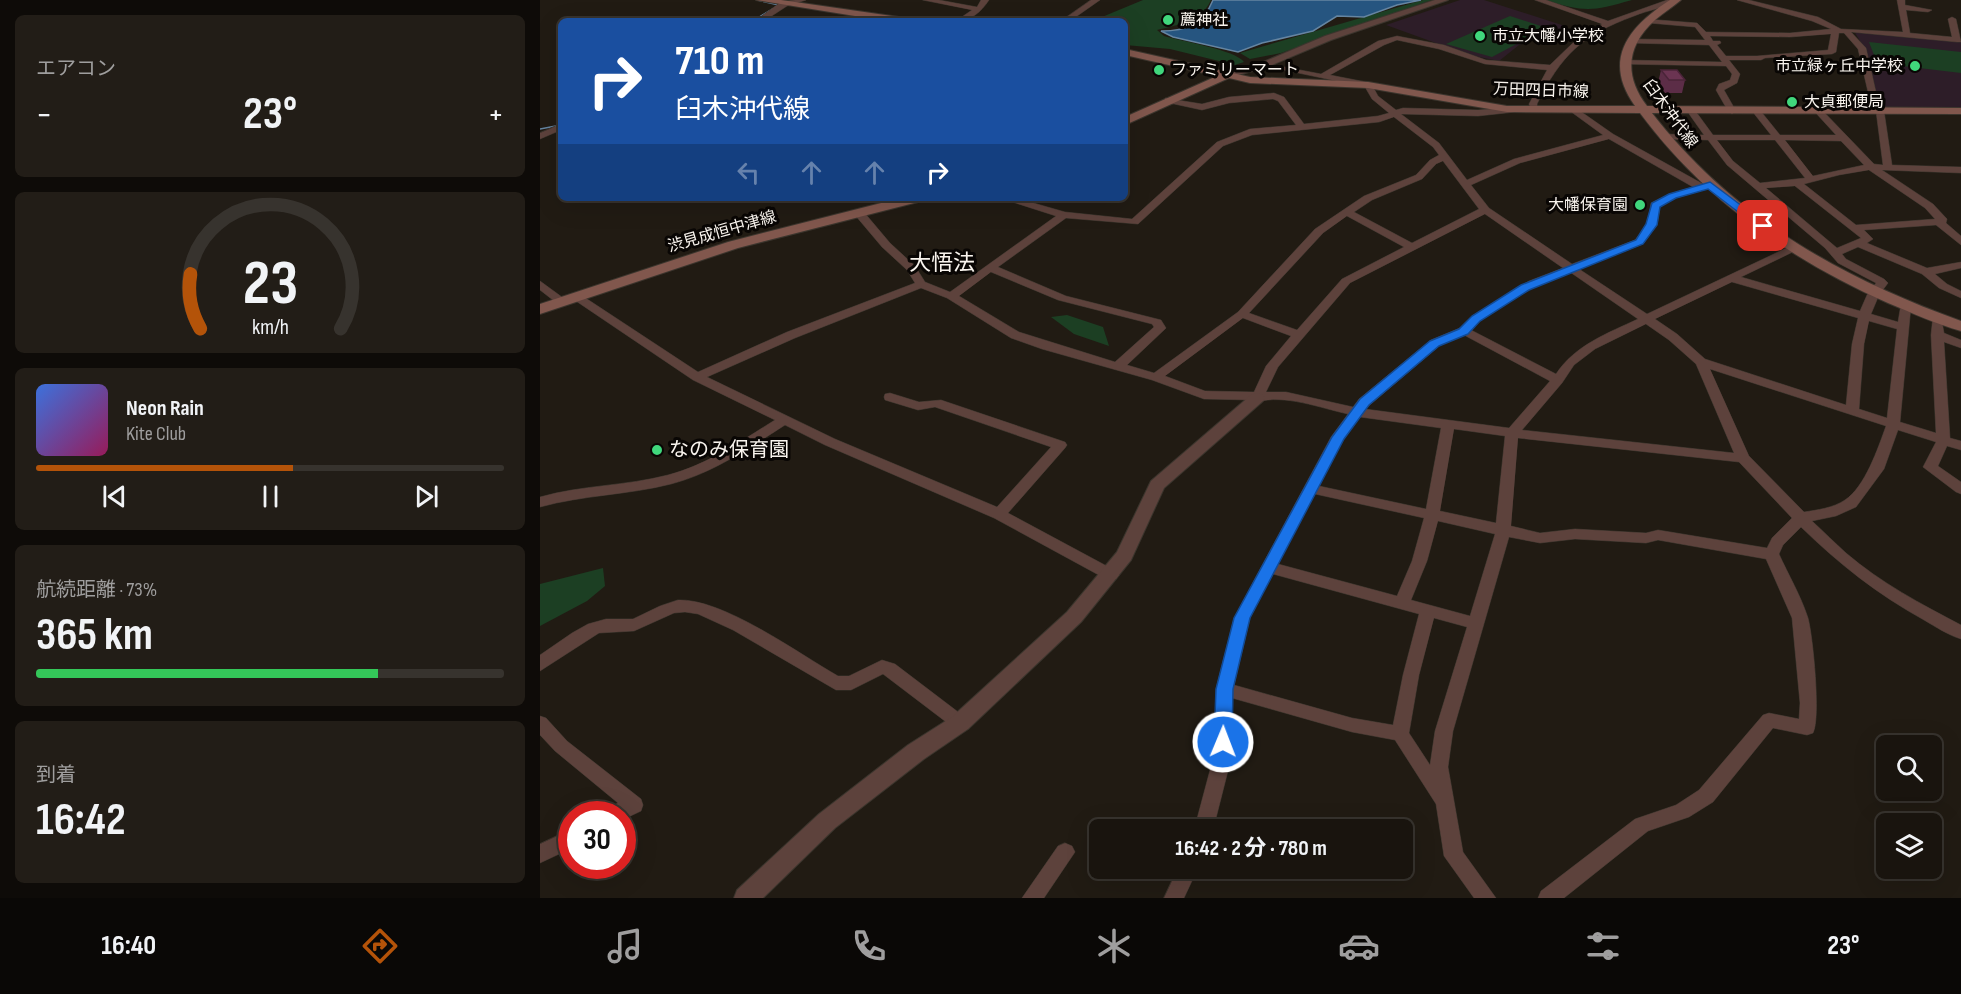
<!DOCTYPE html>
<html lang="ja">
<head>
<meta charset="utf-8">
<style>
	body { margin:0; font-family:"Sofia Sans Condensed","Noto Sans JP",sans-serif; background:#221d17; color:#f1f3f6; height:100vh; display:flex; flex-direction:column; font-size:22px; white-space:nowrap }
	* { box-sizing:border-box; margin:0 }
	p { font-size:20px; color:#9f9e9e }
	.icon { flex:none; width:33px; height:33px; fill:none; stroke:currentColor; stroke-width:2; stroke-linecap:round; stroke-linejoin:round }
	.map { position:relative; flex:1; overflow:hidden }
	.details { display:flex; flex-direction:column; gap:15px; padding:15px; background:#0e0b08; width:540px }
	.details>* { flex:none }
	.hud { position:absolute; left:18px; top:18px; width:570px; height:183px; border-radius:9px; box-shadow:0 6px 24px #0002,0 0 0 2px #37332e; background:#1a4fa0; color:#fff; overflow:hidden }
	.tools { position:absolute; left:1336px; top:735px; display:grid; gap:12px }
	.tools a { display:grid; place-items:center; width:66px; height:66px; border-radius:9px; background:#19140e; box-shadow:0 6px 24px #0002,0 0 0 2px #37332e; font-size:30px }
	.speed { position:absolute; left:18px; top:801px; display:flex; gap:12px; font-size:30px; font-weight:700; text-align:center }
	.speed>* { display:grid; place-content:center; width:78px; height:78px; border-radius:50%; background:#19140e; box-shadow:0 6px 24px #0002,0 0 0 2px #37332e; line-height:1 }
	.speed .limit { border:9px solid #d22; background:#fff; color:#111 }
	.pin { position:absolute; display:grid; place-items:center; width:51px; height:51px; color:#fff; margin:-26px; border-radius:12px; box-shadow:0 3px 9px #0006 }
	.me { position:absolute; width:66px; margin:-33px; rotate:1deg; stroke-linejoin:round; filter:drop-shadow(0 0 4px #0008) }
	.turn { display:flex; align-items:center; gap:21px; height:126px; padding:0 18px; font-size:27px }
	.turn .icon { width:78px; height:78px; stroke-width:2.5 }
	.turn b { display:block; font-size:42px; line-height:51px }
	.lanes { display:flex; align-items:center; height:57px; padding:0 18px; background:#0003; justify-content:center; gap:30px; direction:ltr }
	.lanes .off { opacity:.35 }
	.big { font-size:45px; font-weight:700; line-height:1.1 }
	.details .card { flex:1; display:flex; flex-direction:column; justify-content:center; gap:9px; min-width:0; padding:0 21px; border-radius:9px; background:#221d17 }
	.details .dial { align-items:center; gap:0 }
	.dial svg { height:156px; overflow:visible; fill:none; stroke:#37332e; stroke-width:7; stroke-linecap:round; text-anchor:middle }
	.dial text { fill:#f1f3f6; stroke:none }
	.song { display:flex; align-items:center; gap:18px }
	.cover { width:72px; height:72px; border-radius:9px; background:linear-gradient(135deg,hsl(220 70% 55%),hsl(330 70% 35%)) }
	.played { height:6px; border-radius:3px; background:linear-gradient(90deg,#b45309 55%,#37332e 55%) }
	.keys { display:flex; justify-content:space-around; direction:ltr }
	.heat { display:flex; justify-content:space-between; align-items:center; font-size:33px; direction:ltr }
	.charge { height:9px; border-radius:4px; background:linear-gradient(90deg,#34c759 73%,#37332e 0) }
	.trip { position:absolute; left:549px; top:819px; width:324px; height:60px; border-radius:9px; background:#19140e; box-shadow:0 6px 24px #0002,0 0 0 2px #37332e; font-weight:700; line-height:60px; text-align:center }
	.dock { display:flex; height:96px; justify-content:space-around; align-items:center; background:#0a0806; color:#9f9e9e }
	.dock .icon { width:42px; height:42px }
	.dock .on { color:#b45309 }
	.dock b { font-size:27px; color:#f1f3f6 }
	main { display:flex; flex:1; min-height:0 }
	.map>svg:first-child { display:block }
	.education { fill:#2d1d28 }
	.green { fill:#1c3f23 }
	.water { fill:#265580; stroke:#6585a1; stroke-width:1.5 }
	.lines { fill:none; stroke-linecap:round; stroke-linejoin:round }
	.stream { stroke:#6585a1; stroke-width:1.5 }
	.minor-casing { stroke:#3b352d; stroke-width:1 }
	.tertiary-casing { stroke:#3b352d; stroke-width:2 }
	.secondary-casing { stroke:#3b352d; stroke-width:2 }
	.minor { fill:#5d423c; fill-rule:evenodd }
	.tertiary { fill:#5d423c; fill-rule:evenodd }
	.secondary { fill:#81574d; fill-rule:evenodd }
	.wall { fill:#5c2d47 }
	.building { fill:#6b3452; stroke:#4b2439; stroke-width:1.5 }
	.route { fill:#1a73e8; stroke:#114b97; stroke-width:1.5 }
	.poi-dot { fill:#40d77c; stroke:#090604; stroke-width:2 }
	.labels { text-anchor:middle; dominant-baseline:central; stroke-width:6; stroke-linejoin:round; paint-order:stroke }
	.far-poi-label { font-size:16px; fill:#f9f4ee; stroke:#090604; text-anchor:start }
	.far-street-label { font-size:16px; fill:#f9f4ee; stroke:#090604 }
	.poi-label { font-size:20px; fill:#f9f4ee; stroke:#090604; text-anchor:start }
	.quarter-label { font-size:22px; fill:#f9f4ee; stroke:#090604 }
</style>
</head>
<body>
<main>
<section class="details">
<div class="card"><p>エアコン</p>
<div class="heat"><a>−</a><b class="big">23°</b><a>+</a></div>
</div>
<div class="card dial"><svg viewBox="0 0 100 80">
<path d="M14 69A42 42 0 1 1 86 69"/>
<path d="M14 69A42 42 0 0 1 9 41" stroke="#b45309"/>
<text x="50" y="56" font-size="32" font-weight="700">23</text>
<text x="50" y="72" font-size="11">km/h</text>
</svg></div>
<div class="card">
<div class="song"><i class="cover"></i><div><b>Neon Rain</b><p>Kite Club</p></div></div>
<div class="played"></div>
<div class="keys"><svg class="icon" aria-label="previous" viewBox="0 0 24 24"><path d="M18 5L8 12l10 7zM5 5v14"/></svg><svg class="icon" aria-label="pause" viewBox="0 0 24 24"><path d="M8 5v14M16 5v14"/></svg><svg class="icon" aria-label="next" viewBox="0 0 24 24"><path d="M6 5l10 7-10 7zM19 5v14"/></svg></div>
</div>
<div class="card"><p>航続距離 · 73%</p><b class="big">365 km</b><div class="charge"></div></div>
<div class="card"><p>到着</p><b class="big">16:42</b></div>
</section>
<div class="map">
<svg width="1421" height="898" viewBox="0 0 1421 898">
	<rect width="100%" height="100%" fill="#211b13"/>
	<g class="education">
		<polygon points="920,0 944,0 1028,27 979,45 959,61 929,55 846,25"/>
		<polygon points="1314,31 1421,42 1421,108 1346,108 1337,96 1326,51"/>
	</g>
	<g class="green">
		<path d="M603 0H671C661 22 637 25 617 30L624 36C640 41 696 50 704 62L695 65 630 49 585 45V21H560L562 17Z"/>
		<polygon points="883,0 892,0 741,53 710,59 700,53"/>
		<path d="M1004 0H1092C1050 12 1046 12 1004 0Z"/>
		<polygon points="970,16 1007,28 952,57 906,44"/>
		<polygon points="1329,42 1421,52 1421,73 1337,63"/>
		<polygon points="527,315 563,327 569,346 534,334 511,317"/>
		<polygon points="63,568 65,586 47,601 0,626 0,584"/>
	</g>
	<path class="water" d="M673 0H881L857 5 824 17 797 16 773 31 722 43 698 52 633 37 621 31C646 31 663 25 673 0Z"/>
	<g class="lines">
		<g class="stream">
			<polyline points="213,21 239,5 217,0"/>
			<polyline points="0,129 21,125"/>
		</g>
		<g class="minor-casing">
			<g id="minor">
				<polygon points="255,0 266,0 247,6 224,21 215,21 241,2"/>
				<path d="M383 0H399L437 7 441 0H449C441 12 431 21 416 21L432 10Z"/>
				<polygon points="551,0 560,0 530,21 521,21"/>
				<path d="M995 0H1006L1068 21 1127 0H1138C1125 8 1108 10 1094 16 1042 35 1021 55 997 104L998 109 994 112 991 111 989 104 1007 70 945 64 899 49 857 40 844 45 790 75 831 83 838 96 856 110 863 108 938 110 978 107V111L975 112 938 116 861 114 899 143 927 180 974 159 1063 135 1030 111V107L1033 106 1073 134 1163 184 1173 183V187L1136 198 1120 206 1117 225 1103 244 1039 269 1107 314 1255 244 1260 247 1259 249 1201 277 1320 311 1327 295 1336 283 1298 263 1285 248 1187 165 1168 140 1120 139V135L1123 134 1164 135 1147 111 1148 109H1154L1173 135H1231L1212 111 1216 108 1219 109 1240 135H1296L1274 111 1281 109 1334 164 1343 165 1336 111 1328 92 1318 49 1304 33H1299L1296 52 1292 54 1225 58 1221 60H1189L1200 74 1197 83 1184 90 1196 111 1192 114 1188 111 1176 90 1179 84 1190 80 1192 74 1186 66 1081 64 1080 62 1084 60 1182 62 1169 45 1089 43V39H1092L1165 40 1155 27 1109 23 1105 21 1106 19 1157 23 1166 32 1250 33 1291 29 1272 21 1197 0H1209L1278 17 1301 29 1363 32 1357 0H1365V5L1392 10 1388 12 1366 10 1370 33 1412 37 1408 19 1412 17 1416 19 1421 42H1417L1311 32 1326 48 1336 92 1344 111 1352 165 1421 167V173L1342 170 1393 204 1407 219 1406 223 1421 236V245L1396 225 1324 230 1333 239 1327 243 1387 268 1421 262V268L1395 274 1407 284 1421 291V298L1399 288 1382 274 1318 247 1302 254 1306 259 1344 279 1348 283 1339 295 1331 314 1358 322 1361 304H1369L1371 306 1360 422 1396 433 1391 335 1393 316H1401L1404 333 1421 340V348L1404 342 1410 438 1421 441V450L1407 446 1398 466 1421 482V494L1416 492 1383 467 1396 442 1358 430 1344 469 1316 507 1296 516 1272 521C1284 532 1295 543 1306 553 1341 583 1381 604 1421 625V639C1408 635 1396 627 1384 620 1337 594 1299 564 1261 527L1243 545 1239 554C1248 574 1261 596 1268 618 1273 636 1281 718 1273 733L1267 735 1233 728 1173 802 1149 817 1108 831 1024 898H998L1001 891 1095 819 1136 805 1159 790 1223 715 1229 713 1259 719 1260 703 1252 618 1226 559 1118 540 1106 543 1035 539 1000 543 969 537 913 731 908 767 923 852 956 898H934L904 856 896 804 855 740 812 732 692 698V755L673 830H654L674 755 676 689 694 618 791 437 808 414C780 408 745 394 717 402L712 400 664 399 612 380 502 349 471 338 407 298 381 288 255 338 167 377 295 439 457 507 511 447 395 407 378 410 345 400 344 397 345 394 350 393 379 402 401 400 525 442 527 445 525 448 468 513 576 571 579 575 576 579H566L454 518 285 445 245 425C209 448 173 473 131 484 88 495 43 495 0 507V497C42 485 86 486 128 475 167 465 201 441 235 420L153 380 33 299V295H41L158 372 247 332 375 283 367 270 342 247 315 215V211H323L350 243 375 266 385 282 410 292 516 216 460 198H476L525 212 592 219 677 142 710 129 756 125 738 101 733 99 689 103 662 110 625 102V98L662 104 689 97 734 93 744 97 764 124 838 116 849 113 832 99 825 87 720 65 724 63 781 74 838 41 857 36 904 45 946 60 1010 65 1038 38 1062 24ZM1291 34 1288 50 1217 56H1186L1177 45 1181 43 1180 41H1173L1170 36 1250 37ZM854 117 893 147 899 155 890 160 876 175 824 196 775 229 698 312 614 373 587 365 624 330 626 328 621 320 526 296 458 267 526 218 598 224 683 146 712 135 839 122ZM1069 139 1153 187 1130 194 1111 203 1107 225 1095 240 1032 264 949 208 931 185 980 163ZM1177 140H1235L1265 178 1220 183 1193 161ZM1245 140 1301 141 1324 165 1273 176ZM903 161 939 209 872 243 814 212 832 200 882 179 896 164ZM1329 170 1385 208 1395 219 1316 225 1264 184 1299 175ZM1255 186 1321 238 1297 248 1226 188ZM945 214 1023 268 989 281 932 316 920 328 891 340 819 399 813 407 746 392H726L738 367 810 283ZM807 216 864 247 802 279 757 330 709 313 783 233ZM451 272 518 300 612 324 614 327 575 362 479 332 419 296ZM1030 272 1098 319C1068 333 1035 345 1016 374L931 330C955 304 997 285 1030 272ZM1192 282 1318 318 1312 344 1306 405 1165 359 1137 334 1115 319ZM703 318 751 336 726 366 714 392 665 391 625 376ZM1329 321 1357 329 1347 418 1319 409 1324 344ZM1106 324 1129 340 1156 364 1194 453 982 430 1022 383 1034 365 1055 349ZM924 335 1010 381 969 428 825 409 899 346ZM1170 369 1346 426C1338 448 1325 487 1305 500 1293 508 1277 510 1264 512L1209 456ZM820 417 901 428 886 509 779 486 804 438ZM914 429 965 436 956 523 900 511ZM978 438 1199 462 1252 518 1232 538 1227 548 1118 530 1106 533 1035 529 1000 533 971 526ZM775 494 884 518 872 561 857 596 738 564ZM898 521 955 534 930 616 871 600 887 561ZM733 574 879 614 863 675 853 725 812 718 694 685 710 618ZM894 618 927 627 895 731 890 765 869 733 879 675Z"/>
				<polygon points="21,124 21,130 0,139 0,133"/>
				<polygon points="0,281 26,300 26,304 18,304 0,290"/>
				<path d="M138 600C183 598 259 654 298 676H309L342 660 355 664 426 718 429 723 426 728 420 730 414 728 343 674 311 690H296L193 630 158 614 145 612 134 613 94 631 59 633 0 671V655L32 633 48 624 66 619H93L120 606Z"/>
				<polygon points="0,716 6,718 27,741 101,799 103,805 101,811 82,820 82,814 66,814 68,808 78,803 15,751 0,735"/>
				<polygon points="32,829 32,848 0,863 0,844"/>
				<polygon points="525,843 532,846 535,852 504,898 482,898 518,846"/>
				<polygon points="638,868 658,868 644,898 624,898"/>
			</g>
		</g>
		<g class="tertiary-casing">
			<g id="tertiary">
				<polygon points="895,0 908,0 791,40 727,67 687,78 682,75 721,63 785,36"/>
				<polygon points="717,393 723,395 725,398 723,401 624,488 591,560 541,622 428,729 384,759 295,828 223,898 194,898 197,890 279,814 368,745 412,717 527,612 577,552 611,481 711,395"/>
			</g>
		</g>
		<g class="secondary-casing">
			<g id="secondary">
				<polygon points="216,0 241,0 366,18 371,21 346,21"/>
				<path d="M1130 0H1141C1133 7 1123 13 1115 20 1086 46 1084 76 1107 106L1421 108V114L1112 113C1193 217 1299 277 1421 321V331C1396 324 1372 313 1348 303 1250 260 1164 199 1100 113L967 112 828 88 710 83 689 78 585 125V117L677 76 585 55V49L710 77 828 82 967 106H1095C1062 60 1088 27 1130 0Z"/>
				<polygon points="361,198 384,198 382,201 198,248 0,314 0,304 188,242"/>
			</g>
		</g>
		<use href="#minor" class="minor"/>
		<use href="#tertiary" class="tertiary"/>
		<use href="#secondary" class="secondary"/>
	</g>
	<polygon class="wall" points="1121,70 1145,80 1142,93 1125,93 1118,83"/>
	<polygon class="building" points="1121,70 1137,70 1145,80 1129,80"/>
	<polygon class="route" points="1170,182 1226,224 1226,228 1219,228 1168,189 1136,198 1120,207 1117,225 1103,244 989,290 940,321 928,334 899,346 829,405 804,439 710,618 693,689 692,742 689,748 683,750 676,748 674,742 676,689 694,618 792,437 820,399 890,341 919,329 932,316 981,285 1096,240 1106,224 1112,203 1129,194"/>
	<g class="poi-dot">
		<circle cx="628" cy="20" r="6"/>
		<circle cx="940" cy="36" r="6"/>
		<circle cx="1375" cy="66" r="6"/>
		<circle cx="619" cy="70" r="6"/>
		<circle cx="1252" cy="102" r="6"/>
		<circle cx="1100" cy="205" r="6"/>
		<circle cx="117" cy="450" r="6"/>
	</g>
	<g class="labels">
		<g class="far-poi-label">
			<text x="640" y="20">薦神社</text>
			<text x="952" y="36">市立大幡小学校</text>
			<text x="1363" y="66" text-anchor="end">市立緑ヶ丘中学校</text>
			<text x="631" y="70">ファミリーマート</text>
			<text x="1264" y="102">大貞郵便局</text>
			<text x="1088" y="205" text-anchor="end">大幡保育園</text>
		</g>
		<g class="far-street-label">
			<text transform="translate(1001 91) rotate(2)">万田四日市線</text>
			<text transform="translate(1130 114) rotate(54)">臼木沖代線</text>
			<text transform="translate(182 232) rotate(-16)">渋見成恒中津線</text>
		</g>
		<g class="poi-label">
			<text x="129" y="450">なのみ保育園</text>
		</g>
		<g class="quarter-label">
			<text x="402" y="263">大悟法</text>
		</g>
	</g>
</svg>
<div class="tools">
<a><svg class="icon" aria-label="search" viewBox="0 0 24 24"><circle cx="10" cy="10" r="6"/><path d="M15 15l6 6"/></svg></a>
<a><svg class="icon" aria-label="layers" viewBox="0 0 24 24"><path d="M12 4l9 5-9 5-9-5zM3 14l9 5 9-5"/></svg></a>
</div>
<div class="speed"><div class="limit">30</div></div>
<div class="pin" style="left:1223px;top:226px;background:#d93025"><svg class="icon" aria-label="arrive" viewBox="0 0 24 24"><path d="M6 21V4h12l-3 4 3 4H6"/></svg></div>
<svg class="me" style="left:683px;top:742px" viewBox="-20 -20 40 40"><circle r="17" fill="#1a73e8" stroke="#fff" stroke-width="3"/><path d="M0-11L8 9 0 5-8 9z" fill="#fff"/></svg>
<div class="trip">16:42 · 2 分 · 780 m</div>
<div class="hud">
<div class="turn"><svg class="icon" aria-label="right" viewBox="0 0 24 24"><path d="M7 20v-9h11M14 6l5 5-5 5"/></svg><div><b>710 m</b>臼木沖代線</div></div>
<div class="lanes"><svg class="icon off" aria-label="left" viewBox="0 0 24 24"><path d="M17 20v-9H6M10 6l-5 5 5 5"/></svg><svg class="icon off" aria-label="ahead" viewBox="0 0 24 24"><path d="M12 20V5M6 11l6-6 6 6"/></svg><svg class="icon off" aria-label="ahead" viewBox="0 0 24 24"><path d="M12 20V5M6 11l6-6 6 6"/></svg><svg class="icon" aria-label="right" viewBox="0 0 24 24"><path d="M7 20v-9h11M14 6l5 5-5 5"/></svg></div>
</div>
</div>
</main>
<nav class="dock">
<b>16:40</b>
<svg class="icon on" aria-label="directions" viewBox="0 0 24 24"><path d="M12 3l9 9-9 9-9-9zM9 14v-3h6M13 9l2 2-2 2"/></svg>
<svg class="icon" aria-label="music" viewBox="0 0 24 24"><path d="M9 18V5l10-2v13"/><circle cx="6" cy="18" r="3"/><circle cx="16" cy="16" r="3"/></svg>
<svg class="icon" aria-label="phone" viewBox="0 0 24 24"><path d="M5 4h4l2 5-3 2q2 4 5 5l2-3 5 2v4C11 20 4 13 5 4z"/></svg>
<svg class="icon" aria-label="climate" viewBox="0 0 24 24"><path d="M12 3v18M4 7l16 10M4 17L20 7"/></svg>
<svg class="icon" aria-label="car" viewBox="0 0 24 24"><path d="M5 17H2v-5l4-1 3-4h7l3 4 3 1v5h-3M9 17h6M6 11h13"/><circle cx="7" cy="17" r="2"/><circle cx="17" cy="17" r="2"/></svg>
<svg class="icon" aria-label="filters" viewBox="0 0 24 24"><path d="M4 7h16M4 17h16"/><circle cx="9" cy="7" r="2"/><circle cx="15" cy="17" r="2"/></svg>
<b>23°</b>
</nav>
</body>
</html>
